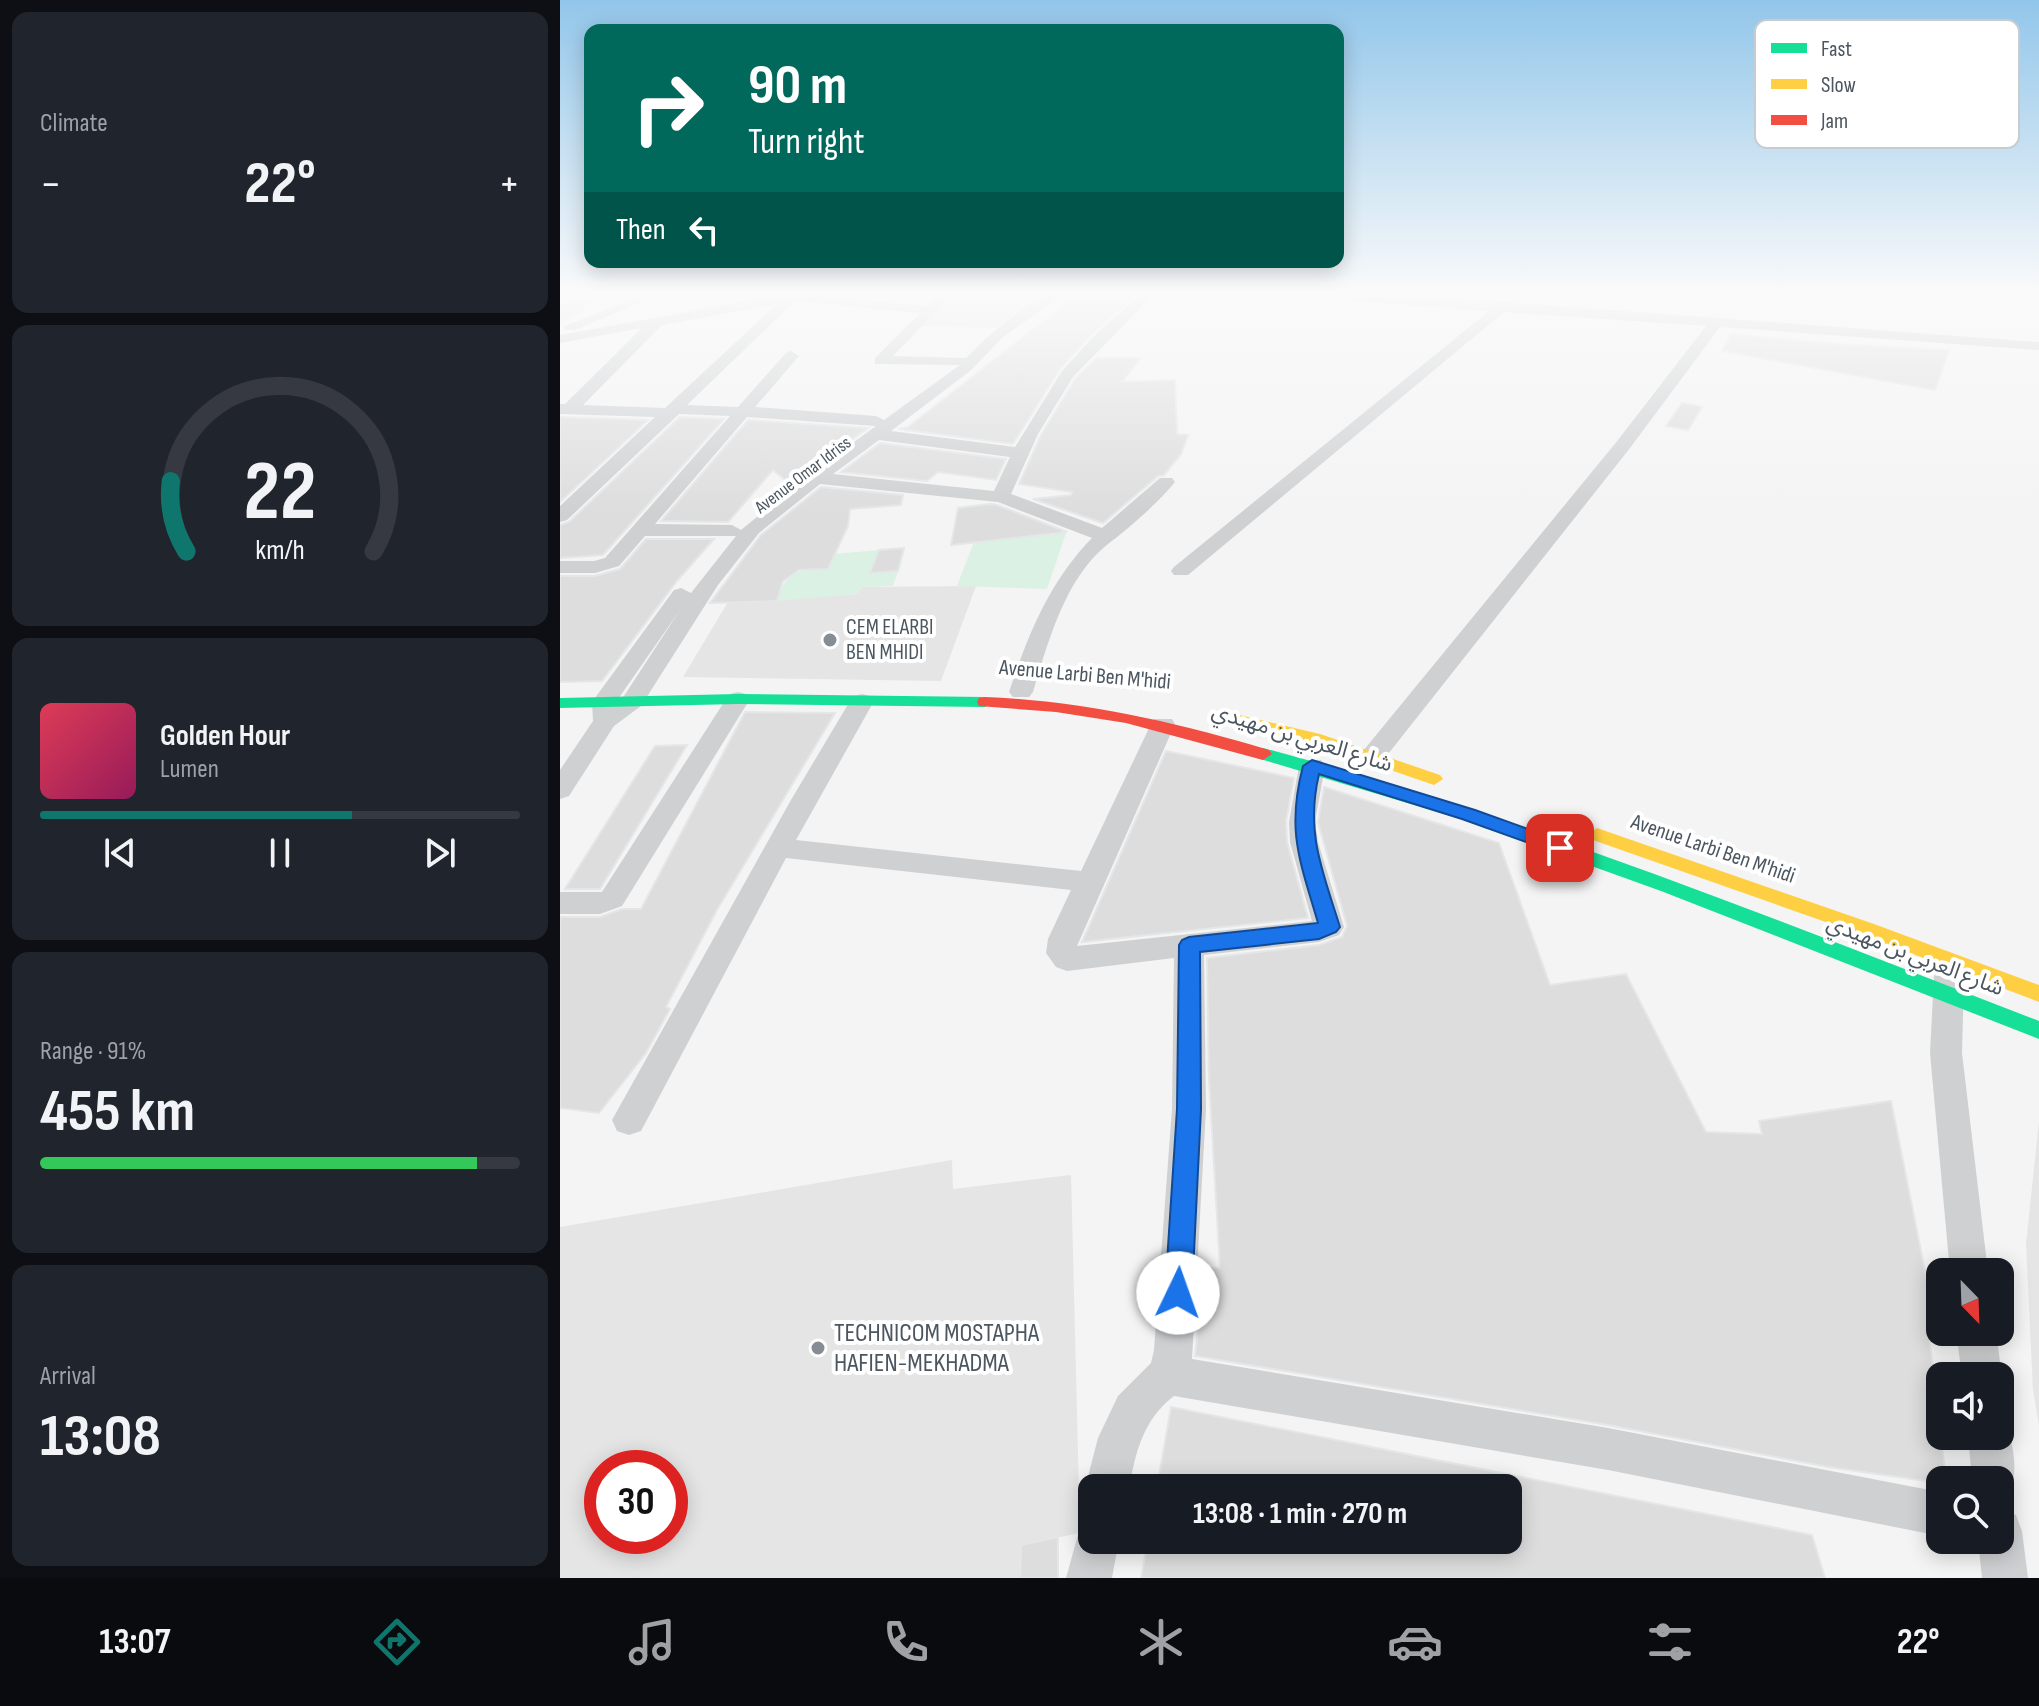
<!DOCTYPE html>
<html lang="en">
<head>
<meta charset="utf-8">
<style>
	body { margin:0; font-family:"Sofia Sans Condensed","Noto Sans Arabic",sans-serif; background:#20242c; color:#f1f3f6; height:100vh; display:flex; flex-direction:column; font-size:30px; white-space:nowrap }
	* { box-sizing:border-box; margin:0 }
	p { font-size:26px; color:#9ea1a6 }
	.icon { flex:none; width:44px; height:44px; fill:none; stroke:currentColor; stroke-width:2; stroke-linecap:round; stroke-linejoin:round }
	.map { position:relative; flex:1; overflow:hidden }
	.details { display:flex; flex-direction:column; gap:12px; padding:12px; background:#0d0f14; width:560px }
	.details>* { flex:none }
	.guide { position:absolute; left:24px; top:24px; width:760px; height:244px; border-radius:16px; box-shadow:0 4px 20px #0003; background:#00695c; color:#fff; overflow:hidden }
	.needle { width:52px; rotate:157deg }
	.tools { position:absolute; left:1366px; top:1258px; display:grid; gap:16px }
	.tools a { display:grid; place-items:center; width:88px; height:88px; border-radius:16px; background:#171b24; box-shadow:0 4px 20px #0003; font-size:40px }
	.speed { position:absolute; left:24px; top:1450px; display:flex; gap:16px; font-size:40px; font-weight:700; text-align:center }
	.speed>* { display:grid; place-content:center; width:104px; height:104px; border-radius:50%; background:#171b24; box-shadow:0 4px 20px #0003; line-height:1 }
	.speed .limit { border:12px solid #d22; background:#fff; color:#111 }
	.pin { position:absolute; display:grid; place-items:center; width:68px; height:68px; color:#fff; margin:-34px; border-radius:16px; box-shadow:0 4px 12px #0006 }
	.me { position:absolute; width:88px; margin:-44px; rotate:3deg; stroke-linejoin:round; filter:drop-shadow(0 0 6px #0008) }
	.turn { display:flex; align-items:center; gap:28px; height:168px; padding:0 32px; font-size:36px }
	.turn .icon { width:104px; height:104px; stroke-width:2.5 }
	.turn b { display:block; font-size:56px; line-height:68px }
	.then { display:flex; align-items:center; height:76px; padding:0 32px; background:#0003; gap:16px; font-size:30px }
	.big { font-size:60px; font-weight:700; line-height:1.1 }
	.details .card { flex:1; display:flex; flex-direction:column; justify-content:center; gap:12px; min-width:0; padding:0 28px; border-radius:16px; background:#20242c }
	.details .dial { align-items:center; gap:0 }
	.dial svg { height:208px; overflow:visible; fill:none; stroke:#363941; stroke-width:7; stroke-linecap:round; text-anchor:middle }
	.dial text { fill:#f1f3f6; stroke:none }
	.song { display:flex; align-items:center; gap:24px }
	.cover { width:96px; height:96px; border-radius:12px; background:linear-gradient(135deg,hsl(350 70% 55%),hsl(330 70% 35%)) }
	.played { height:8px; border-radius:4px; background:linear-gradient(90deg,#0f766e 65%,#363941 65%) }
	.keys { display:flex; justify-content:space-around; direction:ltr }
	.heat { display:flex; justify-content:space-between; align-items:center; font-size:44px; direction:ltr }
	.charge { height:12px; border-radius:6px; background:linear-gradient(90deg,#34c759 91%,#363941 0) }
	.trip { position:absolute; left:518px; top:1474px; width:444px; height:80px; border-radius:16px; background:#171b24; box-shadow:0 4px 20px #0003; font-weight:700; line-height:80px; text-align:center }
	.dock { display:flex; height:128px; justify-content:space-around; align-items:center; background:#090b0e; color:#9ea1a6 }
	.dock .icon { width:56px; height:56px }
	.dock .active { color:#0f766e }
	.dock b { font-size:36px; color:#f1f3f6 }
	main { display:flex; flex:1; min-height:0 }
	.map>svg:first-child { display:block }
	.education { fill:#e6e5e6; fill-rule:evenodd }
	.green { fill:#daf1e3 }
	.building { fill:#ddddde; stroke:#e5e6e7; stroke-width:2 }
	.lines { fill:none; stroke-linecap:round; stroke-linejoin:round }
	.street { fill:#ced0d2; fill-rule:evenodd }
	.fast { fill:#16e098; fill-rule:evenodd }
	.slow { fill:#ffcf43; fill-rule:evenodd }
	.jam { fill:#f24e42; fill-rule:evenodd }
	.route { fill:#1a73e8; stroke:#114b97; stroke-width:2 }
	.poi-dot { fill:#868d94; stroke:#fff; stroke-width:3 }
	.labels { text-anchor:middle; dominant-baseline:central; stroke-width:8; stroke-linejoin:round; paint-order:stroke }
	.far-street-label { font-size:18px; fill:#4b5660; stroke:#fff }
	.poi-label { font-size:22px; fill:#4b5660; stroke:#fff; text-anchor:start }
	.street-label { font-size:22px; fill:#4b5660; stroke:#fff }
	.near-poi-label { font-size:26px; fill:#4b5660; stroke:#fff; text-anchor:start }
	.key { fill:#fff; stroke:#c9cccf; stroke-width:2 }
	.key-label { font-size:22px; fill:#4b5660 }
</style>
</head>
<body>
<main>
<section class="details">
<div class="card"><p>Climate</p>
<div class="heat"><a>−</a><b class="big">22°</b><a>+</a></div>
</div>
<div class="card dial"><svg viewBox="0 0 100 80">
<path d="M14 69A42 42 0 1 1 86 69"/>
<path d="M14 69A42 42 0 0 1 8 42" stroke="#0f766e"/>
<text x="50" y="56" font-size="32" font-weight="700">22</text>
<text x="50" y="72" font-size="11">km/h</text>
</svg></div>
<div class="card">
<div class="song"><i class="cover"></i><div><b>Golden Hour</b><p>Lumen</p></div></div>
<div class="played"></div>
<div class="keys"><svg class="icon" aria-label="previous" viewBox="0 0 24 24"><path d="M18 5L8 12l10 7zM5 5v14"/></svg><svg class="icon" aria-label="pause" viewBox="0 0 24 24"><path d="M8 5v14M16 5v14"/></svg><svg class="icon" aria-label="next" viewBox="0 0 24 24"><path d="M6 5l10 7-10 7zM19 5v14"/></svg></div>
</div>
<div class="card"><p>Range · 91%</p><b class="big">455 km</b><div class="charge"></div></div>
<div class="card"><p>Arrival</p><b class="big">13:08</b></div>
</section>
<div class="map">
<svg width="1479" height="1578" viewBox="0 0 1479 1578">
	<rect width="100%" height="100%" fill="#f4f4f4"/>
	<g class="education">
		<polygon points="392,294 482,294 435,328 360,326"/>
		<polygon points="416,586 381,681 123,677 168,602 297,594 302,587"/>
		<polygon points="1479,1121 1479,1426 1473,1390 1466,1244"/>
		<path d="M392 1160 393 1189 511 1175 520 1533 461 1545 460 1578H0V1227ZM42 1468H110V1536H42Z"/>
	</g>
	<g class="green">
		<polygon points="506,533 487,589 397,586 414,542"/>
		<path d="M319 550 310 572 338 571 333 586 302 587 297 594 217 601C227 569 238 570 268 569L275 554Z"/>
	</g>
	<g class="building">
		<polygon points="0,294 48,294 0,323"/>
		<polygon points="518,294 577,294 531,335 500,369 453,444 339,429 348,427"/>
		<polygon points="1171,334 1275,344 1389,350 1375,390 1162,351"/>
		<polygon points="536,358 581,358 562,382 615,380 617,434 628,435 621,454 604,475 598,476 543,523 473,499 511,495 512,492 459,484 481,435 515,379"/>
		<polygon points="1122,403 1142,407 1128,430 1106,426"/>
		<polygon points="0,417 88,420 0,502"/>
		<polygon points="120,417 164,419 43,555 0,558 0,525 9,522"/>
		<polygon points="188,420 308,428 252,469 239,471 235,477 237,480 231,485 213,470 168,522 101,521"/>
		<polygon points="320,443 446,459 436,480 378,472 367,481 281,472"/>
		<polygon points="261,487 343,495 341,505 290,509 288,526 268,569 239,570 223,581 217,601 150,603 201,535"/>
		<polygon points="430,504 437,505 507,532 391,545 398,508"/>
		<polygon points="86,539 154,539 117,581 42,681 0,682 0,576 35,576 60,569"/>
		<polygon points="344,548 338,571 310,573 319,550"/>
		<polygon points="185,712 275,713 157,910 106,1007 110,1009 86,1053 39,1113 0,1108 0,917 40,917 62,909 81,909"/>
		<polygon points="127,745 40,889 5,889 95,746"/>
		<polygon points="606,751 734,778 726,821 727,842 748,918 522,942"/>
		<polygon points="764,787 939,843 990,985 1066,974 1146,1132 1202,1134 1199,1121 1331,1101 1375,1321 1368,1326 1386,1480 1380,1480 1380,1483 1268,1467 1048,1425 635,1356 645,1268 660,1268 649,1079 647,958 759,945 782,937 787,926 758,822"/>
		<polygon points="611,1407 1252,1535 1265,1578 581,1578 588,1540 948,1540 948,1488 597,1488"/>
		<polygon points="498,1537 498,1578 460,1578 461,1545"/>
	</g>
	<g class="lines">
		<g class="street">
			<polygon points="83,294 101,294 15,330 5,330 3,327"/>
			<path d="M228 294 368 306 380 294H393L333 356 406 358C429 335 471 294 503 294L443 337 410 371 331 431 455 447 502 371 533 337 581 294H594L513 377 478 434 451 494 542 528 600 478H612L615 482C599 502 567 530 548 544 505 578 488 642 473 692L469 697H453L449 692C468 635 489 582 532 538L438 502 260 484 199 533 158 585 81 706 54 726 9 796 0 799V770L33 721 32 702 114 590 121 588 131 593 176 536H85L59 566 35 573H0V561H34L45 558 170 416 119 414 7 520 0 522V506L95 417 0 414V404H5L82 328 0 343V335ZM235 301 360 313 315 358V364L400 365 324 420 316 416 195 407 239 356 231 351 226 353 178 407 127 405ZM217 304 105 408 23 405 102 325ZM187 417 316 426 253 472 241 473 238 477 241 481 181 530 172 525 95 524ZM319 440 450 457 434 491 273 474ZM120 610 64 696 56 702Z"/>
			<polygon points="747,294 803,294 943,302 1479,342 1479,350 1160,327 1070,448 821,763 803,763 799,757 803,751 1058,440 1146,326 944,312 628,575 614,575 611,571 614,567 929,311 753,298"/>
			<polygon points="178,692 186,694 190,699 62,906 40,914 0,914 0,892 42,892 166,699 170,694"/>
			<path d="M302 694 310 696 314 701 236 840 521 871 591 724 594 719H612L615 724 517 946 752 921 730 842 729 822 739 766 743 760H761L765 766 755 822 758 842 784 927 779 935 759 942 644 955 646 1109 632 1359 1048 1428 1380 1492V1536L1048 1470 614 1396C583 1420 576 1451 569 1488H532V1503L525 1488 538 1438 558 1396 591 1363 594 1350 612 1109 614 958 507 971 496 967 486 953 488 939 511 890 226 858 81 1131 69 1135 57 1131 52 1120 231 800 290 701 294 696Z"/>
			<polygon points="1389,964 1400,968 1404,976 1402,1053 1428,1272 1390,1272 1370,1053 1374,976 1378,968"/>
			<polygon points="1396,1332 1436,1332 1442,1376 1440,1382 1440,1376 1402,1376"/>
			<path d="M1440 1419 1444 1421C1454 1444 1459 1472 1449 1495L1440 1499V1480H1412L1408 1436H1440Z"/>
			<polygon points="1440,1509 1456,1515 1462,1531 1468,1578 1422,1578 1418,1540 1440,1540"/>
			<polygon points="532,1520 532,1540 559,1540 552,1578 506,1578 521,1524"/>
		</g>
		<g class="fast">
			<polygon points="178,694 425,697 433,702 425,707 178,704 0,708 0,698"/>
			<path d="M703 748C968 818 1223 923 1479 1021V1039L1101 891 901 819 697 758 694 754 697 750Z"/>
		</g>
		<g class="slow">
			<polygon points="671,713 760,734 880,775 883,779 874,785 749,742 665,722 663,718"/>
			<polygon points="1037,828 1314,924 1479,985 1479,1002 1300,934 1030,839 1028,834"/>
		</g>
		<path class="jam" d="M425 697C523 701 615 722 709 750L712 754 703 760 566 723 496 712 419 706 417 702 419 698Z"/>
	</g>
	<linearGradient id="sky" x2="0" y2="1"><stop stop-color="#92c6ea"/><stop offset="0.57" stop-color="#fafafa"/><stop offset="1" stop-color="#fafafa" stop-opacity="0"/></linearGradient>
	<rect width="1479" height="514" fill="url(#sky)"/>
	<path class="route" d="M752 760 915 810 1007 843 1010 848 1000 854 994 852 902 819 759 774C745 833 763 872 780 927L776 932 759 939 640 952 641 1109 632 1293 628 1302 618 1306 609 1302 605 1293 617 1109 619 945 622 940 629 937 758 923C740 861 726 831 743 766Z"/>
	<g class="poi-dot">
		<circle cx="270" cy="640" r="8"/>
		<circle cx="258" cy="1348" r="8"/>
	</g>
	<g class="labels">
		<g class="far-street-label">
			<text transform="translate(243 475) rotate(-37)">Avenue Omar Idriss</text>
		</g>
		<g class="poi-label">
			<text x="286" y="627">CEM ELARBI<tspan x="286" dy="25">BEN MHIDI</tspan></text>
		</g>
		<g class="street-label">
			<text transform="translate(525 675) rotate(5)">Avenue Larbi Ben M'hidi</text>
			<text transform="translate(742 738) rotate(17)">شارع العربي بن مهيدي</text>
			<text transform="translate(1153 849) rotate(19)">Avenue Larbi Ben M'hidi</text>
			<text transform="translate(1355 956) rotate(21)">شارع العربي بن مهيدي</text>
		</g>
		<g class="near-poi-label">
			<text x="274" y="1333">TECHNICOM MOSTAPHA<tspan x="274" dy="30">HAFIEN-MEKHADMA</tspan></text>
		</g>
	</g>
	<rect x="1195" y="20" width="264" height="128" rx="12" class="key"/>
	<rect x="1211" y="43" width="36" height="10" fill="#16e098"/>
	<rect x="1211" y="79" width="36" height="10" fill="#ffcf43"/>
	<rect x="1211" y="115" width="36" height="10" fill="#f24e42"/>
	<g class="key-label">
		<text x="1261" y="56">Fast</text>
		<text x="1261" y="92">Slow</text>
		<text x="1261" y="128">Jam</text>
	</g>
</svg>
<div class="tools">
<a><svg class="needle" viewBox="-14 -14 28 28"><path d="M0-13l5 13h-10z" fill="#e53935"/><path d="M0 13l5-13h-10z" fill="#9ea1a6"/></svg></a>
<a><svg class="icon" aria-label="sound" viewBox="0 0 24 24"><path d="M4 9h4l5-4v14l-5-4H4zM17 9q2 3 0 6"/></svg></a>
<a><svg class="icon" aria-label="search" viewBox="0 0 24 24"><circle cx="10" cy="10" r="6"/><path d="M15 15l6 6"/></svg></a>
</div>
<div class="speed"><div class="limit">30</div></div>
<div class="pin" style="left:1000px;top:848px;background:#d93025"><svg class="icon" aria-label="arrive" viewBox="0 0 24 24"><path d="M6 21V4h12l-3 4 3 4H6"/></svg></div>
<svg class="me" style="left:618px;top:1293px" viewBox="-20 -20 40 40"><circle r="19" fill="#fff"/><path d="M0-13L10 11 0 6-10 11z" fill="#1a73e8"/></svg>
<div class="trip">13:08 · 1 min · 270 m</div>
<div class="guide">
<div class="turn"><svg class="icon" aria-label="right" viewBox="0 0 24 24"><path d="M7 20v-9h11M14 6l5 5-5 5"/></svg><div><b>90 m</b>Turn right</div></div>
<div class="then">Then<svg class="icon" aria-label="left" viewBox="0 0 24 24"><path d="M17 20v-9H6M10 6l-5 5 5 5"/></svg></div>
</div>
</div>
</main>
<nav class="dock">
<b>13:07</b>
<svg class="icon active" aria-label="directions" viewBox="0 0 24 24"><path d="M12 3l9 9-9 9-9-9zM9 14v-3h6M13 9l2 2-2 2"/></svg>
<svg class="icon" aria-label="music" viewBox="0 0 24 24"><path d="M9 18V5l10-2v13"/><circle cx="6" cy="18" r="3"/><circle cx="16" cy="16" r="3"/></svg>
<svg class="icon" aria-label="phone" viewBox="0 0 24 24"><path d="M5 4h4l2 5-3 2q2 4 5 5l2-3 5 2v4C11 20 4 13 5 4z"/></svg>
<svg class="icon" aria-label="climate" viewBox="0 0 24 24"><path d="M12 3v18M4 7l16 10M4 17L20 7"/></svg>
<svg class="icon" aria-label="car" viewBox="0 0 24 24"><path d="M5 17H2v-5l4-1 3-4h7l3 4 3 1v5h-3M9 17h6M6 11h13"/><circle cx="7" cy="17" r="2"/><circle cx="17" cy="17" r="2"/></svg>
<svg class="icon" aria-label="filters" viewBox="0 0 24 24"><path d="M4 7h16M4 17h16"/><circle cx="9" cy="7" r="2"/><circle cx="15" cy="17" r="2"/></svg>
<b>22°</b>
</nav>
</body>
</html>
